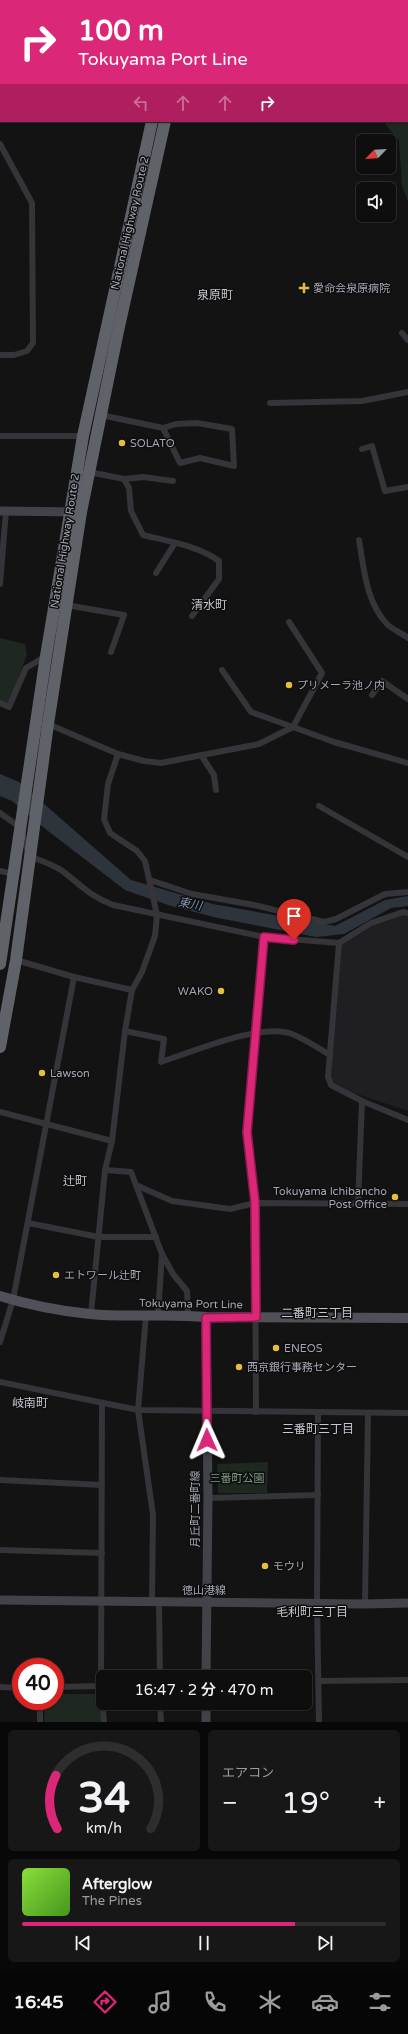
<!DOCTYPE html>
<html lang="ja">
<head>
<meta charset="utf-8">
<style>
	body { margin:0; font-family:"Varela Round","Noto Sans JP",sans-serif; background:#171718; color:#f1f3f6; height:100vh; display:flex; flex-direction:column; font-size:15px; white-space:nowrap }
	* { box-sizing:border-box; margin:0 }
	p { font-size:13px; color:#9b9c9e }
	.icon { flex:none; width:22px; height:22px; fill:none; stroke:currentColor; stroke-width:2; stroke-linecap:round; stroke-linejoin:round }
	.map { position:relative; height:1722px; overflow:hidden }
	.drawer { display:flex; flex-direction:column; gap:8px; padding:8px; background:#080808; flex:1 }
	.drawer>* { flex:none }
	.hud { position:absolute; left:0px; top:0px; width:408px; height:122px; box-shadow:0 1px 3px #0004,0 0 0 1px #2e2e2f; background:#db2777; color:#fff; overflow:hidden }
	.needle { width:26px; rotate:245deg }
	.fabs { position:absolute; left:356px; top:134px; display:grid; gap:8px }
	.fabs a { display:grid; place-items:center; width:40px; height:40px; border-radius:6px; background:#0e0e0f; box-shadow:0 1px 3px #0004,0 0 0 1px #2e2e2f; font-size:20px }
	.speed { position:absolute; left:12px; top:1658px; display:flex; gap:8px; font-size:20px; font-weight:700; text-align:center }
	.speed>* { display:grid; place-content:center; width:52px; height:52px; border-radius:50%; background:#0e0e0f; box-shadow:0 1px 3px #0004,0 0 0 1px #2e2e2f; line-height:1 }
	.speed .limit { border:6px solid #d22; background:#fff; color:#111 }
	.pin { position:absolute; display:grid; place-items:center; width:34px; height:34px; color:#fff; margin:-41px -17px; border-radius:50% 50% 50% 0; rotate:-45deg; box-shadow:0 0 4px #0007 }
	.pin .icon { rotate:45deg }
	.me { position:absolute; width:44px; margin:-22px; rotate:359deg; stroke-linejoin:round; filter:drop-shadow(0 0 3px #0008) }
	.turn { display:flex; align-items:center; gap:14px; height:84px; padding:0 12px; font-size:18px }
	.turn .icon { width:52px; height:52px; stroke-width:2.5 }
	.turn b { display:block; font-size:28px; line-height:34px }
	.lanes { display:flex; align-items:center; height:38px; padding:0 12px; background:#0003; justify-content:center; gap:20px; direction:ltr }
	.lanes .off { opacity:.35 }
	.big { font-size:30px; font-weight:600; line-height:1.1 }
	.drawer .card { flex:1; display:flex; flex-direction:column; justify-content:center; gap:6px; min-width:0; padding:0 14px; border-radius:6px; background:#171718 }
	.drawer .dial { align-items:center; gap:0 }
	.dial svg { height:104px; overflow:visible; fill:none; stroke:#2e2e2f; stroke-width:7; stroke-linecap:round; text-anchor:middle }
	.dial text { fill:#f1f3f6; stroke:none }
	.song { display:flex; align-items:center; gap:12px }
	.cover { width:48px; height:48px; border-radius:6px; background:linear-gradient(135deg,hsl(90 70% 55%),hsl(100 70% 35%)) }
	.played { height:4px; border-radius:2px; background:linear-gradient(90deg,#db2777 75%,#2e2e2f 75%) }
	.keys { display:flex; justify-content:space-around; direction:ltr }
	.heat { display:flex; justify-content:space-between; align-items:center; font-size:22px; direction:ltr }
	.drawer .tiles { flex:1; display:grid; gap:8px; grid-template-columns:1fr 1fr }
	.card:last-child { grid-column:span 2 }
	.trip { position:absolute; left:96px; top:1670px; width:216px; height:40px; border-radius:6px; background:#0e0e0f; box-shadow:0 1px 3px #0004,0 0 0 1px #2e2e2f; font-weight:600; line-height:40px; text-align:center }
	.dock { display:flex; height:64px; justify-content:space-around; align-items:center; background:#060606; color:#9b9c9e }
	.dock .icon { width:28px; height:28px }
	.dock .selected { color:#db2777 }
	.dock b { font-size:18px; color:#f1f3f6 }
	.map>svg:first-child { display:block }
	.built { fill:#1f1f21 }
	.green { fill:#1f2721 }
	.water { fill:#2d343c }
	.lines { fill:none; stroke-linecap:round; stroke-linejoin:round }
	.street { stroke:#343439; stroke-width:6 }
	.secondary { stroke:#424349; stroke-width:9 }
	.primary { stroke:#505158; stroke-width:10 }
	.highway { stroke:#60626a; stroke-width:12 }
	.route-casing { stroke:#8e194d; stroke-width:10 }
	.route { stroke:#db2777; stroke-width:7 }
	.poi-dot { fill:#e6be39; stroke:#0e0e0f; stroke-width:1.5 }
	.labels { text-anchor:middle; dominant-baseline:central; stroke-width:3; stroke-linejoin:round; paint-order:stroke }
	.street-label { font-size:11px; fill:#a5a8b4; stroke:#0e0e0f }
	.poi-label { font-size:11px; fill:#a5a8b4; stroke:#0e0e0f; text-anchor:start }
	.park-label { font-size:11px; fill:#7d9e82; stroke:#0e0e0f }
	.neighbourhood-label { font-size:12px; fill:#c6c7d0; stroke:#0e0e0f }
	.water-label { font-size:12px; font-style:italic; fill:#7e92ad; stroke:#0e0e0f }
</style>
</head>
<body>
<div class="map">
<svg width="408" height="1722" viewBox="0 0 408 1722">
	<rect width="100%" height="100%" fill="#131314"/>
	<polygon class="built" points="408,913 408,1111 330,1085 339,943 371,923"/>
	<g class="green">
		<polygon points="200,0 408,0 408,202 402,186 399,141 383,121 407,121 407,1"/>
		<polygon points="0,638 25,644 27,654 9,705 0,701"/>
		<polygon points="268,1462 267,1493 218,1493 217,1464"/>
		<path d="M55 1694H94C104 1700 101 1711 101 1722H44L45 1701H55Z"/>
	</g>
	<polygon class="water" points="0,774 19,782 131,880 213,904 335,926 385,900 408,896 408,906 391,908 344,934 316,937 218,918 171,906 125,890 48,831 12,801 0,796"/>
	<g class="lines">
		<g class="street">
			<polyline points="0,144 32,203 33,343 27,351 14,355 0,355"/>
			<polyline points="402,333 408,340"/>
			<polyline points="270,403 362,401 408,392"/>
			<polyline points="101,415 163,428 176,424 197,423 232,429 234,466 200,458 180,463 163,428"/>
			<polyline points="0,436 83,436"/>
			<polyline points="362,449 372,446 385,491 408,487"/>
			<polyline points="89,472 124,479 143,477 173,481"/>
			<path d="M124 479 129 488 131 511 143 535C168 541 199 546 219 561V579L192 616"/>
			<path d="M359 540C364 569 366 602 387 624 393 630 402 633 408 638"/>
			<polyline points="156,573 175,543"/>
			<polyline points="0,584 6,511"/>
			<polyline points="66,605 124,615 111,652"/>
			<polyline points="222,670 251,712 293,727 322,673 289,622"/>
			<polyline points="372,695 382,681 408,699"/>
			<polyline points="0,703 9,707 26,668 46,656"/>
			<polyline points="48,724 118,754 144,761 161,763 259,744 293,727 334,742 408,763"/>
			<polyline points="201,755 214,775 216,790"/>
			<polyline points="319,806 408,857"/>
			<path d="M0 813 21 828 29 856C39 860 52 864 61 870 80 884 89 896 113 905L264 937 339 943 371 923 403 912 408 913"/>
			<polyline points="0,871 14,874"/>
			<polyline points="150,880 192,894 254,905 324,922 336,919 385,894 408,892"/>
			<polyline points="339,943 328,1077 331,1085 362,1101 408,1120"/>
			<polyline points="16,960 74,977 132,990"/>
			<path d="M125 1031 164 1039 161 1062C192 1052 262 1022 292 1034 305 1039 318 1048 330 1055"/>
			<polyline points="0,1112 112,1141"/>
			<polyline points="105,1170 131,1172 162,1254 173,1274 187,1291 188,1316"/>
			<polyline points="136,1185 172,1201 230,1209 255,1203 408,1204"/>
			<polyline points="358,1204 362,1101"/>
			<polyline points="28,1223 99,1237 156,1237"/>
			<polyline points="91,1314 105,1170 112,1141 125,1031 132,990 142,972 155,936 157,915 145,861 137,851 110,833 104,819 108,784 118,754"/>
			<polyline points="146,1315 138,1410 153,1515 152,1602"/>
			<polyline points="158,1315 162,1254"/>
			<polyline points="0,1342 13,1300 74,977"/>
			<polyline points="0,1382 138,1410 408,1413"/>
			<polyline points="102,1403 101,1686 104,1722"/>
			<polyline points="256,1412 255,1203 247,1132 264,937"/>
			<polyline points="318,1413 317,1603 319,1722"/>
			<polyline points="0,1480 102,1485"/>
			<polyline points="208,1498 318,1495"/>
			<polyline points="0,1550 102,1553"/>
			<polyline points="159,1602 160,1677"/>
			<polyline points="365,1604 368,1413"/>
			<polyline points="319,1681 408,1680"/>
			<polyline points="0,1687 21,1688"/>
			<polyline points="55,1687 101,1686"/>
			<polyline points="160,1703 161,1722"/>
			<polyline points="40,1722 40,1701"/>
		</g>
		<g class="secondary">
			<polyline points="65,1 67,0"/>
			<polyline points="0,30 1,30"/>
			<polyline points="0,511 77,512"/>
			<polyline points="0,1600 365,1604 408,1603"/>
			<polyline points="206,1677 208,1498 206,1317"/>
			<polyline points="206,1703 206,1722"/>
		</g>
		<path class="primary" d="M0 1296C29 1305 60 1311 90 1314 128 1318 167 1313 206 1317L408 1318"/>
		<g class="highway">
			<polyline points="179,1 180,0"/>
			<polyline points="195,1 195,0"/>
			<polyline points="0,964 46,656 83,436 152,121"/>
			<polyline points="0,1047 16,960 48,724 81,512 118,331 165,121"/>
		</g>
	</g>
	<g class="lines">
		<g class="route-casing">
			<polyline id="route" points="207,1440 206,1318 256,1317 255,1202 247,1132 264,937 294,940"/>
		</g>
		<use href="#route" class="route"/>
	</g>
	<g class="poi-dot">
		<path d="M302 282h4v4h4v4h-4v4h-4v-4h-4v-4h4z"/>
		<circle cx="122" cy="443" r="4"/>
		<circle cx="289" cy="685" r="4"/>
		<circle cx="221" cy="991" r="4"/>
		<circle cx="42" cy="1073" r="4"/>
		<circle cx="395" cy="1197" r="4"/>
		<circle cx="56" cy="1275" r="4"/>
		<circle cx="276" cy="1348" r="4"/>
		<circle cx="239" cy="1367" r="4"/>
		<circle cx="265" cy="1566" r="4"/>
	</g>
	<g class="labels">
		<g class="street-label">
			<text transform="translate(130 223) rotate(-77)">National Highway Route 2</text>
			<text transform="translate(65 541) rotate(-81)">National Highway Route 2</text>
			<text transform="translate(191 1304) rotate(1)">Tokuyama Port Line</text>
			<text transform="translate(195 1509) rotate(-90)">月丘町二番町線</text>
			<text x="204" y="1590">徳山港線</text>
		</g>
		<g class="poi-label">
			<text x="313" y="288">愛命会泉原病院</text>
			<text x="130" y="443">SOLATO</text>
			<text x="297" y="685">プリメーラ池ノ内</text>
			<text x="213" y="991" text-anchor="end">WAKO</text>
			<text x="50" y="1073">Lawson</text>
			<text x="387" y="1191" text-anchor="end">Tokuyama Ichibancho<tspan x="387" dy="13">Post Office</tspan></text>
			<text x="64" y="1275">エトワール辻町</text>
			<text x="284" y="1348">ENEOS</text>
			<text x="247" y="1367">西京銀行事務センター</text>
			<text x="273" y="1566">モウリ</text>
		</g>
		<g class="park-label">
			<text x="237" y="1478">三番町公園</text>
		</g>
		<g class="neighbourhood-label">
			<text x="215" y="295">泉原町</text>
			<text x="209" y="605">清水町</text>
			<text x="75" y="1181">辻町</text>
			<text x="317" y="1313">二番町三丁目</text>
			<text x="30" y="1403">岐南町</text>
			<text x="318" y="1429">三番町三丁目</text>
			<text x="312" y="1612">毛利町三丁目</text>
		</g>
		<g class="water-label">
			<text transform="translate(190 904) rotate(10)">東川</text>
		</g>
	</g>
</svg>
<div class="fabs">
<a><svg class="needle" viewBox="-14 -14 28 28"><path d="M0-13l5 13h-10z" fill="#e53935"/><path d="M0 13l5-13h-10z" fill="#9b9c9e"/></svg></a>
<a><svg class="icon" aria-label="sound" viewBox="0 0 24 24"><path d="M4 9h4l5-4v14l-5-4H4zM17 9q2 3 0 6"/></svg></a>
</div>
<div class="speed"><div class="limit">40</div></div>
<div class="pin" style="left:294px;top:940px;background:#d93025"><svg class="icon" aria-label="arrive" viewBox="0 0 24 24"><path d="M6 21V4h12l-3 4 3 4H6"/></svg></div>
<svg class="me" style="left:207px;top:1440px" viewBox="-20 -20 40 40"><path d="M0-17L14 15 0 8-14 15z" fill="#db2777" stroke="#fff" stroke-width="4"/></svg>
<div class="trip">16:47 · 2 分 · 470 m</div>
<div class="hud">
<div class="turn"><svg class="icon" aria-label="right" viewBox="0 0 24 24"><path d="M7 20v-9h11M14 6l5 5-5 5"/></svg><div><b>100 m</b>Tokuyama Port Line</div></div>
<div class="lanes"><svg class="icon off" aria-label="left" viewBox="0 0 24 24"><path d="M17 20v-9H6M10 6l-5 5 5 5"/></svg><svg class="icon off" aria-label="ahead" viewBox="0 0 24 24"><path d="M12 20V5M6 11l6-6 6 6"/></svg><svg class="icon off" aria-label="ahead" viewBox="0 0 24 24"><path d="M12 20V5M6 11l6-6 6 6"/></svg><svg class="icon" aria-label="right" viewBox="0 0 24 24"><path d="M7 20v-9h11M14 6l5 5-5 5"/></svg></div>
</div>
</div>
<section class="drawer">
<div class="tiles">
<div class="card dial"><svg viewBox="0 0 100 80">
<path d="M14 69A42 42 0 1 1 86 69"/>
<path d="M14 69A42 42 0 0 1 13 28" stroke="#db2777"/>
<text x="50" y="56" font-size="32" font-weight="700">34</text>
<text x="50" y="72" font-size="11">km/h</text>
</svg></div>
<div class="card"><p>エアコン</p>
<div class="heat"><a>−</a><b class="big">19°</b><a>+</a></div>
</div>
<div class="card">
<div class="song"><i class="cover"></i><div><b>Afterglow</b><p>The Pines</p></div></div>
<div class="played"></div>
<div class="keys"><svg class="icon" aria-label="previous" viewBox="0 0 24 24"><path d="M18 5L8 12l10 7zM5 5v14"/></svg><svg class="icon" aria-label="pause" viewBox="0 0 24 24"><path d="M8 5v14M16 5v14"/></svg><svg class="icon" aria-label="next" viewBox="0 0 24 24"><path d="M6 5l10 7-10 7zM19 5v14"/></svg></div>
</div>
</div>
</section>
<nav class="dock">
<b>16:45</b>
<svg class="icon selected" aria-label="directions" viewBox="0 0 24 24"><path d="M12 3l9 9-9 9-9-9zM9 14v-3h6M13 9l2 2-2 2"/></svg>
<svg class="icon" aria-label="music" viewBox="0 0 24 24"><path d="M9 18V5l10-2v13"/><circle cx="6" cy="18" r="3"/><circle cx="16" cy="16" r="3"/></svg>
<svg class="icon" aria-label="phone" viewBox="0 0 24 24"><path d="M5 4h4l2 5-3 2q2 4 5 5l2-3 5 2v4C11 20 4 13 5 4z"/></svg>
<svg class="icon" aria-label="climate" viewBox="0 0 24 24"><path d="M12 3v18M4 7l16 10M4 17L20 7"/></svg>
<svg class="icon" aria-label="car" viewBox="0 0 24 24"><path d="M5 17H2v-5l4-1 3-4h7l3 4 3 1v5h-3M9 17h6M6 11h13"/><circle cx="7" cy="17" r="2"/><circle cx="17" cy="17" r="2"/></svg>
<svg class="icon" aria-label="filters" viewBox="0 0 24 24"><path d="M4 7h16M4 17h16"/><circle cx="9" cy="7" r="2"/><circle cx="15" cy="17" r="2"/></svg>
</nav>
</body>
</html>
